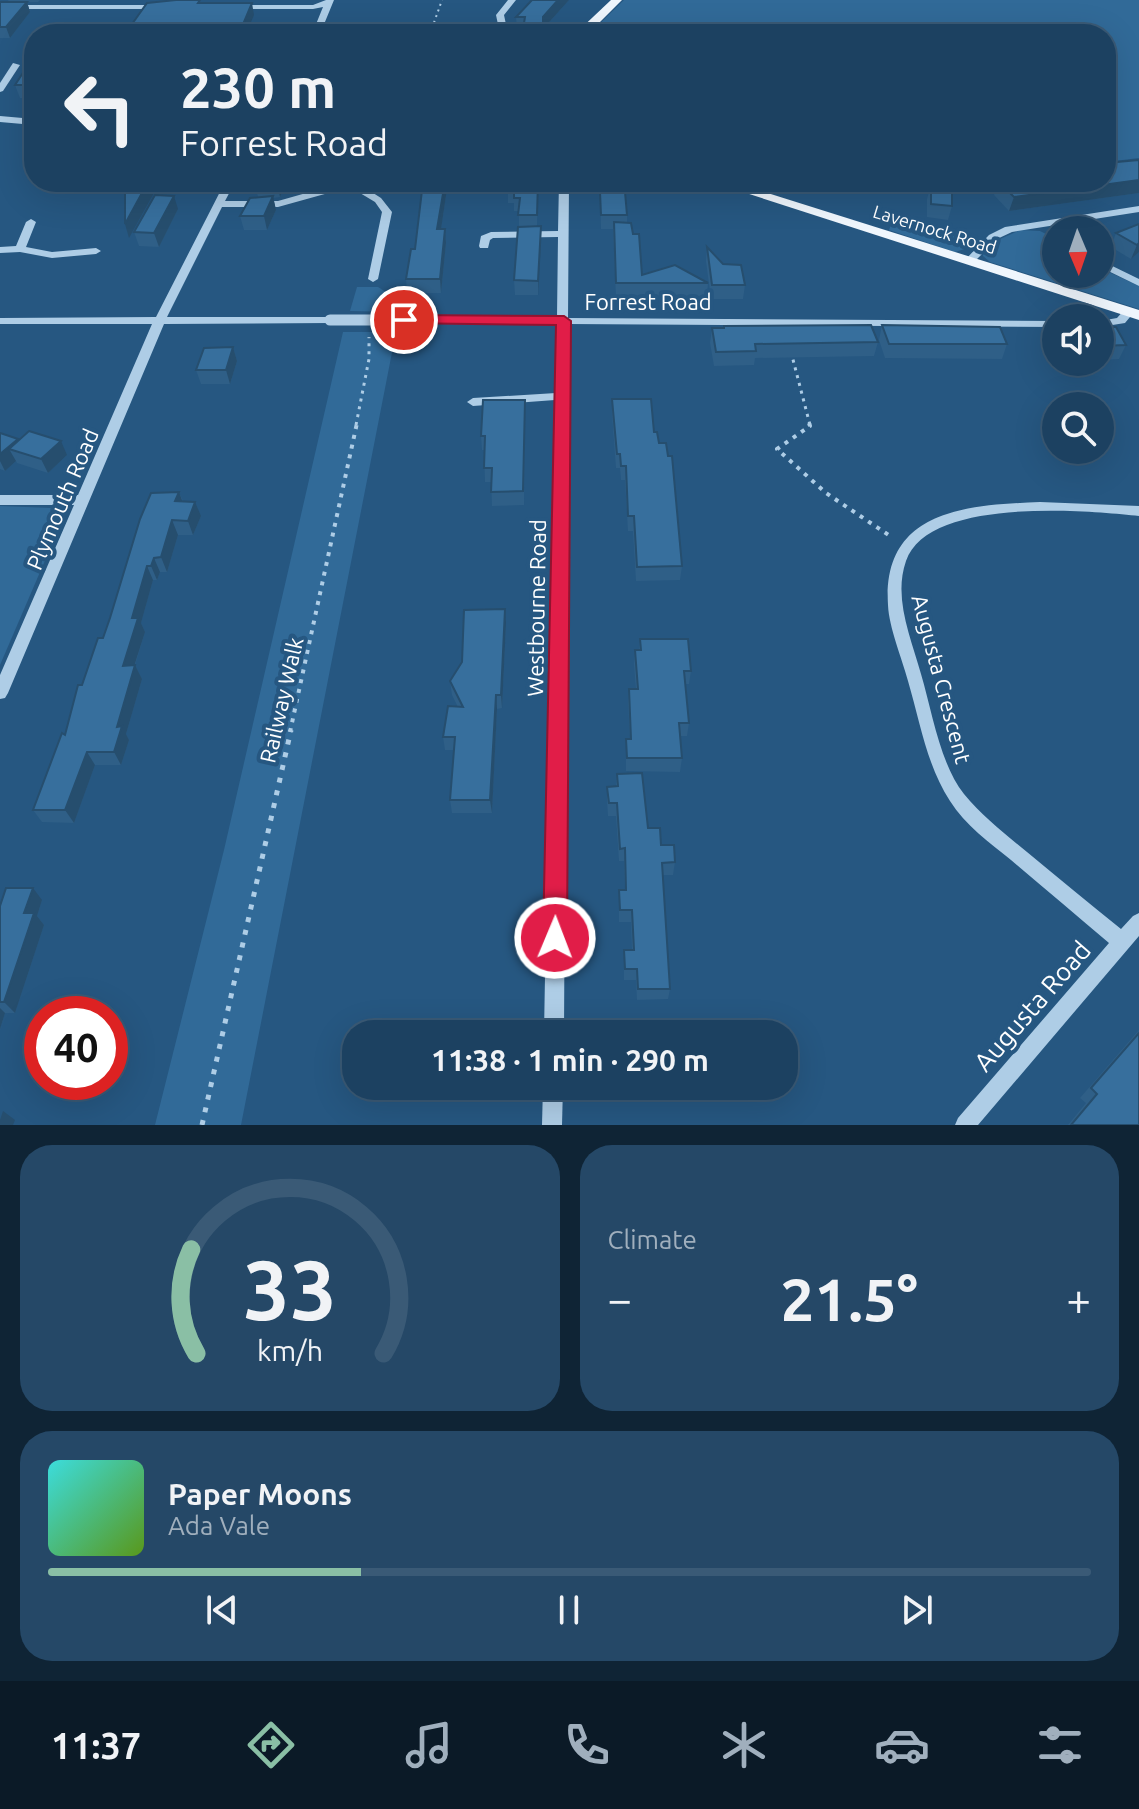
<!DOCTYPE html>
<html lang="en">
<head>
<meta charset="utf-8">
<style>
	body { margin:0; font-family:Ubuntu,sans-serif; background:#254867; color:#f1f3f6; height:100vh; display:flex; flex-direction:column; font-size:30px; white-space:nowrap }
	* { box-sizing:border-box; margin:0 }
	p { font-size:26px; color:#a0afbd }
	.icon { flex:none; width:44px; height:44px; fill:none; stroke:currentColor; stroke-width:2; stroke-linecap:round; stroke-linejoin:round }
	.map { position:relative; height:1125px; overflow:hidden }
	.side { display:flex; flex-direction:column; gap:20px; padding:20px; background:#0f2435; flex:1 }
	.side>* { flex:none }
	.guide { position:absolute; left:24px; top:24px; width:1092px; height:168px; border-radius:32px; box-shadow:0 8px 32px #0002,0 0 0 2px #3a5a76; background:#1c4161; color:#f1f3f6; overflow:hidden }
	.needle { width:52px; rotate:178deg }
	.fabs { position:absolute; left:1042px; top:216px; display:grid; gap:16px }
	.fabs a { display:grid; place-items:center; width:72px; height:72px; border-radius:50%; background:#1c4161; box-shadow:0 8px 32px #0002,0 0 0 2px #3a5a76; font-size:40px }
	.speed { position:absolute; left:24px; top:996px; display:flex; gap:16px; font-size:40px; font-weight:700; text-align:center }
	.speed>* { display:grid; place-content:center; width:104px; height:104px; border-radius:50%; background:#1c4161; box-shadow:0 8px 32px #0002,0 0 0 2px #3a5a76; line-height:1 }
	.speed .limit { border:12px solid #d22; background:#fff; color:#111 }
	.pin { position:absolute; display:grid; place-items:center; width:68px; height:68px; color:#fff; margin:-34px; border:4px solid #fff; border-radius:50%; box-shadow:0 2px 8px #0007 }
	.me { position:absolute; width:88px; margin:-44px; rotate:1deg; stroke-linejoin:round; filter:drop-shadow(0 0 6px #0008) }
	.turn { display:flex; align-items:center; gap:28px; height:168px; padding:0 24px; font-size:36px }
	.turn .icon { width:104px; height:104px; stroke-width:2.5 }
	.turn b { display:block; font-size:56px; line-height:68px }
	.big { font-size:60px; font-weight:600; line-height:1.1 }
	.side .tile { flex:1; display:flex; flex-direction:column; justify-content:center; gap:12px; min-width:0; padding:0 28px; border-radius:32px; background:#254867 }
	.side .dial { align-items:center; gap:0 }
	.dial svg { height:208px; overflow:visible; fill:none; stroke:#3a5a76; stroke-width:7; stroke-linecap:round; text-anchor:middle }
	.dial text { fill:#f1f3f6; stroke:none }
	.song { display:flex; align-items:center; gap:24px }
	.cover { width:96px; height:96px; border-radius:12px; background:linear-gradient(135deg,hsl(180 70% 55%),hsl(90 70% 35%)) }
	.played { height:8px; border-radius:4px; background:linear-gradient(90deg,#8abfa5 30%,#3a5a76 30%) }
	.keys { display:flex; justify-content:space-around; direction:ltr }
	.heat { display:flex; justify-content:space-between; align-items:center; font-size:44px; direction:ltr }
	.side .tiles { flex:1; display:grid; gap:20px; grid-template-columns:1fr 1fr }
	.tile:last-child { grid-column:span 2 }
	.trip { position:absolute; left:342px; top:1020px; width:456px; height:80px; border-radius:32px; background:#1c4161; box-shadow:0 8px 32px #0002,0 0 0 2px #3a5a76; font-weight:600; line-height:80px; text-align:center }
	.tab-bar { display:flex; height:128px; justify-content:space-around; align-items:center; background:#0b1a27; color:#a0afbd }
	.tab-bar .icon { width:56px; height:56px }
	.tab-bar .on { color:#8abfa5 }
	.tab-bar b { font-size:36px; color:#f1f3f6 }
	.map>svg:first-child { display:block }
	.green { fill:#316a98 }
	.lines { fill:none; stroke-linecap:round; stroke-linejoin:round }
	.path-far3 { stroke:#aecde6; stroke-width:2; stroke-dasharray:2 4; stroke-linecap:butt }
	.path-far2 { stroke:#aecde6; stroke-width:3; stroke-dasharray:3 5; stroke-linecap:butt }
	.path-far1 { stroke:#aecde6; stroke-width:4; stroke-dasharray:4 6; stroke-linecap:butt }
	.path { stroke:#aecde6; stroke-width:5; stroke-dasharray:5 8; stroke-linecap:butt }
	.minor { fill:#aecde6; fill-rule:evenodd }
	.major { fill:#eff6fd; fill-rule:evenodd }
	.minor-bridge { stroke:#aecde6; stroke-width:11 }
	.wall { fill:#2f5f87 }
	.shaded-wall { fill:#264e6e }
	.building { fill:#376f9d; stroke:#264e6e; stroke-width:2 }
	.route { fill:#e11d48; stroke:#92132f; stroke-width:2 }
	.labels { text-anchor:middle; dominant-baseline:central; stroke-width:8; stroke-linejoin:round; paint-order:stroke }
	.far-street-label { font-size:18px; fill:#fff; stroke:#265781 }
	.street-label { font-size:22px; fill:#fff; stroke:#265781 }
	.near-street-label { font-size:26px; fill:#fff; stroke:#265781 }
</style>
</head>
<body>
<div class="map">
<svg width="1139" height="1125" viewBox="0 0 1139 1125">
	<rect width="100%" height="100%" fill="#265781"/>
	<g class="green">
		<polygon points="624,0 1139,0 1139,158 1106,162 1106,34 589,34"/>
		<polygon points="892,222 951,229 971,247 955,252 889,230"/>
		<polygon points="1020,230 1040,231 1056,239 1056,274 1100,274 1100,268 1139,286 1139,309 990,262 983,256 983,253 998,240"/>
		<polygon points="357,287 378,287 401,302 399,312 350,311"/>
		<polygon points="343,332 396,332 241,1125 155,1125 224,850"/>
		<polygon points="0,506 51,508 58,513 62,521 0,665"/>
	</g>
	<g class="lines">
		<g class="path-far3">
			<polyline points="433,30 486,28"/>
			<polyline points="430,34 442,0"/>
		</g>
		<g class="path-far2">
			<polyline points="791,352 810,425"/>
			<polyline points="356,425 369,359 369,337"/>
		</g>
		<g class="path-far1">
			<polyline points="809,423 810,426 777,449 826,493 893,538"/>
			<polyline points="290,732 357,423"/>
		</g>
		<polyline class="path" points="202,1125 291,730"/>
		<g class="minor">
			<polygon points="326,0 334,0 320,34 312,34 323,7 313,9 236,9 232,7 236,5 313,5"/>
			<polygon points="508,0 516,0 504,15 508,34 500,34 496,15"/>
			<polygon points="0,5 164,5 168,7 164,9 0,9"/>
			<polygon points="13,63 20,65 3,91 0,92 0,83"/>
			<polygon points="0,116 34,119 34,125 0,122"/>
			<polygon points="34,172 34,180 30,179 29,175"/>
			<polygon points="225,182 235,182 225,201 278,201 345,182 361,182 359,184 381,198 392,212 378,279 373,282 368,279 382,212 375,202 350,187 278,207 222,207 167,317 330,317 336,320 330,323 164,324 8,693 5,698 0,699 0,675 74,505 0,505 0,495 78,495 152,324 0,324 0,318 156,317"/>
			<polygon points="559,182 569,182 568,318 1056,321 1056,327 568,324 564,1034 544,1034 555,400 473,406 467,402 473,398 556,393 557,324 421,323 415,320 421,317 557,317 558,237 493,238 490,240 488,248 480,248 479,246 481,236 491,232 558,231"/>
			<polygon points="1139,206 1139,212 1012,232 997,239 973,263 965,263 964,261 989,235 1005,227"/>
			<polygon points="31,219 36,222 26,247 52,252 96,248 101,251 96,254 52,258 20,252 0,253 0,247 16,246 26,222"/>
			<polygon points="1100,260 1139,279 1139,286 1100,267"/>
			<polygon points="1129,308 1135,311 1125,323 1100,327 1100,321 1117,318 1125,309"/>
			<path d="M1040 502 1139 506V516C1085 510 928 497 906 561 893 598 911 638 921 674 932 711 940 764 964 794 982 816 1005 834 1027 852 1058 878 1089 903 1121 929L1133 916 1139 913V936L978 1125H955L958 1118 1109 943C1076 915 1044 888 1011 860 990 843 965 825 950 801 927 766 920 722 908 681 902 658 889 628 888 605 882 509 968 505 1040 502Z"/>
			<polygon points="543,1086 563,1086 562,1125 542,1125"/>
		</g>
		<g class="major">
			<polygon points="611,0 622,0 588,34 575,34"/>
			<polygon points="712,182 733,182 1139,310 1139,320"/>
		</g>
		<polyline class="minor-bridge" points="330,320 421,320"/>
	</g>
	<g class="wall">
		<polygon points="8,0 40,0 38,2 27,2 30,12 10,38 0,38 0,2 9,2"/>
		<polygon points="569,0 543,29 543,34 525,34 524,29 517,29 516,17"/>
		<polygon points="34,56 34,98 20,98 15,85"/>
		<polygon points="1139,160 1139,193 1009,211 994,195 998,182 1106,182"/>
		<polygon points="256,182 286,182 280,197 273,198 276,210 267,230 244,230 240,216 258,197 255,184"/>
		<polygon points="414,182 448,182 441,229 445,229 446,243 441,293 407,293 406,279 415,249 423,187 415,187"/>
		<polygon points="508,182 538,182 537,227 541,240 538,295 515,295 514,280 519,227 519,211 514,211 514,203 508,203"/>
		<polygon points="931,185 952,206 948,220 927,217 927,199"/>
		<polygon points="600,192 627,215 627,223 642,275 708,283 707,297 616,297 613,229 601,229"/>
		<polygon points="178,209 159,247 139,246 134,232"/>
		<polygon points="1139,224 1139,252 1131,259 1111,247 1116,233"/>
		<polygon points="707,247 745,285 743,299 711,299 706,261"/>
		<polygon points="882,325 1007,344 1002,359 885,358 879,340"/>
		<polygon points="724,326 878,342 874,356 755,358 754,365 714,366 710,343 712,328 724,328"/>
		<polygon points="1056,327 1056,353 1050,341"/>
		<polygon points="1100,327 1126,345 1119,359 1100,360"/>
		<polygon points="233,347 237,361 230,384 201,384 196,370"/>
		<polygon points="612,399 654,432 659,443 682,566 680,580 636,581 633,531 628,531 625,480 621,480 620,468 616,468 612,414"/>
		<polygon points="525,400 524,505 492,506 491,482 485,482 484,450 482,450 481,436"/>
		<polygon points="0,433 18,439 19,440 67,455 48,473 17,463 16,461 5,471 0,469"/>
		<polygon points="179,492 183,501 201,516 193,535 178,535 167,572 160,572 157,580 153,580 141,623 145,632 135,665 142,679 126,734 129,740 121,765 95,765 74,823 42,822 33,810 65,735 82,685 103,638"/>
		<polygon points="505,609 506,623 502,708 497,709 492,813 452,813 450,800 454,750 445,750 443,737 458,707 452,695 450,681"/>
		<polygon points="640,639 691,671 689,684 686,684 689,723 687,736 680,736 682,758 680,772 626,771 626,739 630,739 628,702 629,689 636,689 634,664 635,650 639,650"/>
		<polygon points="617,774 648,828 675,862 673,875 663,875 670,989 668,999 637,1000 636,980 624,980 624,950 632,950 631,922 619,922 619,890 625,890 624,861 619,861 616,816 608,816 607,800 607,787 616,786"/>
		<polygon points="42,900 37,916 44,925 15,1013 5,1013 0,1029 0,906"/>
		<polygon points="1139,1030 1139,1125 1068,1125 1086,1103 1080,1098"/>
	</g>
	<g class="shaded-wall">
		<polygon points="558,0 569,0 543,29 543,17"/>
		<polygon points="27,2 30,12 10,38 6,27"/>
		<polygon points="252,3 254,15 246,34 239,34"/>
		<polygon points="1139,180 1139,193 1009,211 1014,197"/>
		<polygon points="148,182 160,182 129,238 125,224"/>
		<polygon points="278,182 286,182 280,197 277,184"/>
		<polygon points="445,182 448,182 439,243 437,229"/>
		<polygon points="174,196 178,209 159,247 154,233"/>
		<polygon points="273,196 276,210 267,230 264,216"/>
		<polygon points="541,226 541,240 538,295 538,281"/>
		<polygon points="445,229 446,243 441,293 440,279"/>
		<polygon points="1139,243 1139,252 1131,259 1137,245"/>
		<polygon points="233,347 237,361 230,384 226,370"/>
		<polygon points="18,439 25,453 9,449 16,461 5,471 0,461 0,454"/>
		<polygon points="61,441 67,455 48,473 41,459"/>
		<polygon points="179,492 184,506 175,501"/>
		<polygon points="195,502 201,516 193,535 188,521"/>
		<polygon points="172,520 178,535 167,572 161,557"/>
		<polygon points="154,558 160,572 157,580 151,566"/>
		<polygon points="147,566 153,580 141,623 145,632 130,679 123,666 132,618"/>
		<polygon points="505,609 506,623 502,708 501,695"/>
		<polygon points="135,665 142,679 126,734 129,740 121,765 114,752 117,727"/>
		<polygon points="496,695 497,709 492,813 490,800"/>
		<polygon points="87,752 95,765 74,823 65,810"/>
		<polygon points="33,888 42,900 37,916 44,925 15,1013 4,1002 24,913"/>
		<polygon points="0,1008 5,1013 0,1029"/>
		<polygon points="3,1111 15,1120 13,1125 0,1125 0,1120"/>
	</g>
	<g class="building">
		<polygon points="176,0 200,0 198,3 252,3 239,34 125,34 147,3"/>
		<polygon points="532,0 558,0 543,17 543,23 524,23 525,17 516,17"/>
		<polygon points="0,2 27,2 6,27 0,27"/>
		<polygon points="34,56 34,85 15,85"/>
		<polygon points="1139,160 1139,180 1014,197 999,182 1106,182 1106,163"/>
		<polygon points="125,182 148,182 125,224"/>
		<polygon points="256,182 278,182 277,184 255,184"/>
		<polygon points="423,182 445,182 437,229 445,229 440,279 406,279 411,249 415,249"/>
		<polygon points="508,182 538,182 537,215 518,215 520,198 514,198 514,189 508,189"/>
		<polygon points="931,185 952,188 952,206 931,204"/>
		<polygon points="600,192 625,192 627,215 601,215"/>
		<polygon points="155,195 174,196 154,233 134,232"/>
		<polygon points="273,196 264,216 240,216 250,198"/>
		<polygon points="614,222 631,223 633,234 639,234 642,275 675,265 708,283 616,283"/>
		<polygon points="1139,224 1139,243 1137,245 1116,233"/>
		<polygon points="541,226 538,281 514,280 518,227"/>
		<polygon points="707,247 723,264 741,265 745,285 712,285"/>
		<polygon points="871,325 878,342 755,344 756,351 716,352 712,328 724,328 724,326"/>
		<polygon points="882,325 1000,327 1007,344 889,344"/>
		<polygon points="1100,327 1116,327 1126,345 1100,346"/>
		<polygon points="233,347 226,370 196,370 204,348"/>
		<polygon points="612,399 651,399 654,432 657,432 659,443 666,443 668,456 672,456 682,566 637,567 634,516 628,516 626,466 621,466 620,454 617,454"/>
		<polygon points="483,400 525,400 523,491 491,492 492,468 484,468 485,436 481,436"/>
		<polygon points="29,431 61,441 41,459 9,449"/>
		<polygon points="0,433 18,439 0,454"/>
		<polygon points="179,492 175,501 195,502 188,521 172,520 161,557 154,558 151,566 147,566 132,618 138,618 123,666 135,665 117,727 122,726 114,752 87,752 65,810 33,810 62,733 65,735 78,685 82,685 98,638 103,638 110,618 140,519 151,493"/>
		<polygon points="505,609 501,695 496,695 490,800 450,800 455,737 443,737 448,706 463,707 450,681 462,662 464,610"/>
		<polygon points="640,639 688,639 691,671 684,671 689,723 679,723 682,758 627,758 626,739 631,739 629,689 638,689 635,650 641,650"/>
		<polygon points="642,773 648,828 660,828 661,845 674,845 675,862 662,863 670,989 638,989 637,969 625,969 624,950 634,950 632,910 620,910 619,890 626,890 625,848 620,849 617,803 609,803 607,787 618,786 617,774"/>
		<polygon points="6,888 33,888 24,913 34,913 4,1002 0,1002 0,906"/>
		<polygon points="1139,1033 1139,1125 1071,1125 1097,1094 1091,1088"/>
	</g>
	<polygon class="route" points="404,315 564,316 571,321 567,938 564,947 555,950 547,947 543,938 556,325 398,323 398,317"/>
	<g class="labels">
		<g class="far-street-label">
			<text transform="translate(935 229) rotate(17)">Lavernock Road</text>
		</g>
		<g class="street-label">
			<text x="648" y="301">Forrest Road</text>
			<text transform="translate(62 499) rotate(-67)">Plymouth Road</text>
			<text transform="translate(536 608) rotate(-89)">Westbourne Road</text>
			<text transform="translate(942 679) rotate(75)">Augusta Crescent</text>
			<text transform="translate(281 700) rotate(-77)">Railway Walk</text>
		</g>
		<g class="near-street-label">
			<text transform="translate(1032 1006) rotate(-49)">Augusta Road</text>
		</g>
	</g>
</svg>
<div class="fabs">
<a><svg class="needle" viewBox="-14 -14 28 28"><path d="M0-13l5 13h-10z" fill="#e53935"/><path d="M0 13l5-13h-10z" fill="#a0afbd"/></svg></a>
<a><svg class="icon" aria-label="sound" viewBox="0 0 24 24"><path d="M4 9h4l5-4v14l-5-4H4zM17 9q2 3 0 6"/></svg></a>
<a><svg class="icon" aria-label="search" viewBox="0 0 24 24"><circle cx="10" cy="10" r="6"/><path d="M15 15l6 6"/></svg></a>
</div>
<div class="speed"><div class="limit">40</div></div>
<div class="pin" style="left:404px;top:320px;background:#d93025"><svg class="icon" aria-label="arrive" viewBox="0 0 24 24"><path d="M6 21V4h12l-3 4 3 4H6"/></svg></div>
<svg class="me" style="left:555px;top:938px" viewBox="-20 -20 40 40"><circle r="17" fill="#e11d48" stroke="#fff" stroke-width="3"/><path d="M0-11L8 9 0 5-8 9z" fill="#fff"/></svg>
<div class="trip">11:38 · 1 min · 290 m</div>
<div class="guide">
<div class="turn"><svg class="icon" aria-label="left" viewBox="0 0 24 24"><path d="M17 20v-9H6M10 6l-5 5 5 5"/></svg><div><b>230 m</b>Forrest Road</div></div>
</div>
</div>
<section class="side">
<div class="tiles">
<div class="tile dial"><svg viewBox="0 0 100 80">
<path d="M14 69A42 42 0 1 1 86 69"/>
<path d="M14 69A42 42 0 0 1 12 29" stroke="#8abfa5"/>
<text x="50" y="56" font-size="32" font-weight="700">33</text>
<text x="50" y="72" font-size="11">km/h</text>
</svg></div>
<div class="tile"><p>Climate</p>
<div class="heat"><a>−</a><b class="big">21.5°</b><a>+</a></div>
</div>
<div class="tile">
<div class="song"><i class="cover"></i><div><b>Paper Moons</b><p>Ada Vale</p></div></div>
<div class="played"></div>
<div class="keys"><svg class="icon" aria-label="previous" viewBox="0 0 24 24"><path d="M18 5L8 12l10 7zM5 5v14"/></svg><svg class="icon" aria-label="pause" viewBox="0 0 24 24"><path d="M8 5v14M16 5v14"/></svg><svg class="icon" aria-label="next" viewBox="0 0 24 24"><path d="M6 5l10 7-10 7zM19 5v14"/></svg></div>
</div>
</div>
</section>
<nav class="tab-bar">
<b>11:37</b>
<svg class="icon on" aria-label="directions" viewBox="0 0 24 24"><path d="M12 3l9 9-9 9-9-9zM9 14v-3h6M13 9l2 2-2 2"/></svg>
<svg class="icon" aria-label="music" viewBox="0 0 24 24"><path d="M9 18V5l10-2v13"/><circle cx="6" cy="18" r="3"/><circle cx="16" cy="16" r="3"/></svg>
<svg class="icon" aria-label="phone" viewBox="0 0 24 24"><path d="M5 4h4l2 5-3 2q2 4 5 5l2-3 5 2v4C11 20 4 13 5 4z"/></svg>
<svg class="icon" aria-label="climate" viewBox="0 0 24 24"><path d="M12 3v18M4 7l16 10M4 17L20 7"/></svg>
<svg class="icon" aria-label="car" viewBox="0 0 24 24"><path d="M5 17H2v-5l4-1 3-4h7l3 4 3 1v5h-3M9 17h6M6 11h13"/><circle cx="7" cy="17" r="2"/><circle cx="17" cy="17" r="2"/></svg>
<svg class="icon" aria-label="filters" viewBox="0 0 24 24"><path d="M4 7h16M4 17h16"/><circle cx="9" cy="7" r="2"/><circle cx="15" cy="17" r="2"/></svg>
</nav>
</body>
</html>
